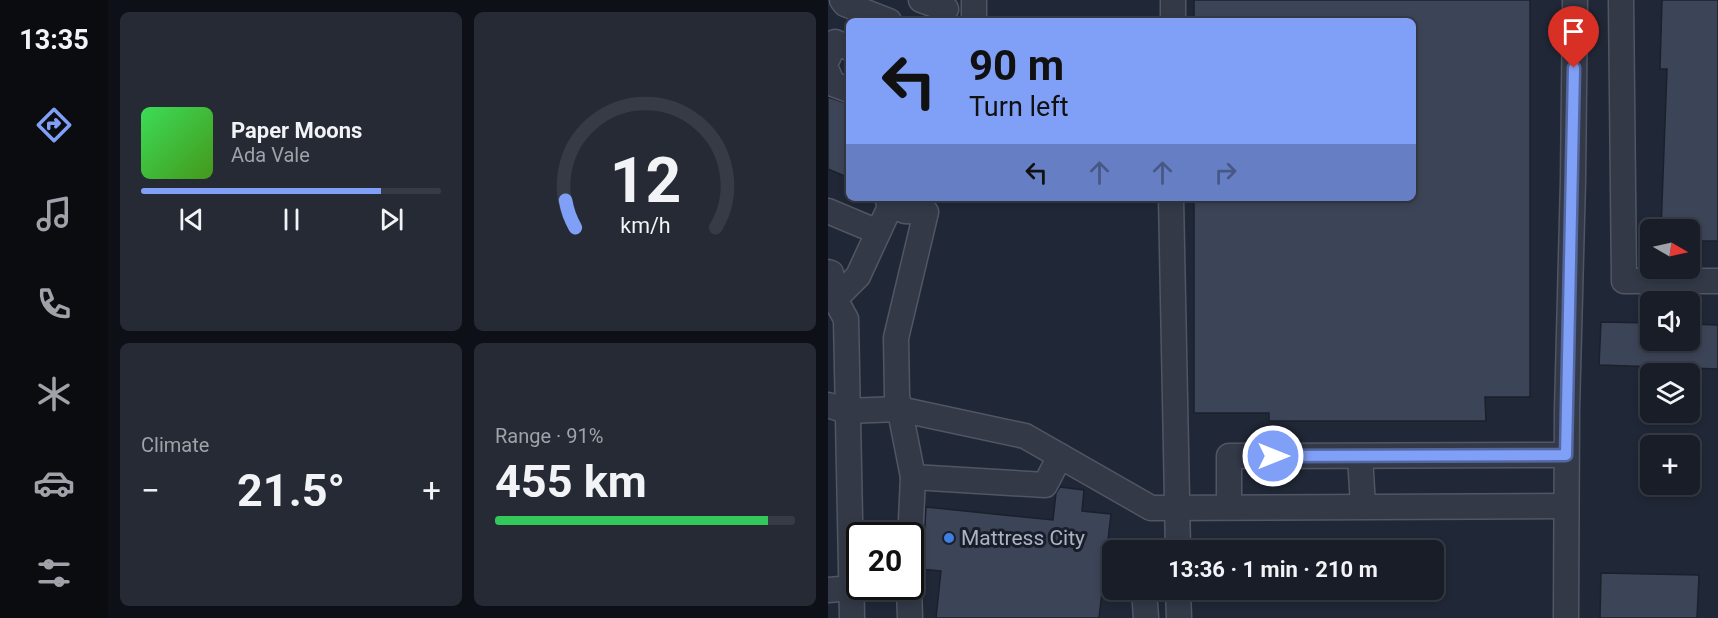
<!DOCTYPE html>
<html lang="en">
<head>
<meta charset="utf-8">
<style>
	body { margin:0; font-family:Roboto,sans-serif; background:#252a34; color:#f1f3f6; height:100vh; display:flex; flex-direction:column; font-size:22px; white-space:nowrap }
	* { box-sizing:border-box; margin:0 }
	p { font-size:20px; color:#9fa2a8 }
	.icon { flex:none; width:33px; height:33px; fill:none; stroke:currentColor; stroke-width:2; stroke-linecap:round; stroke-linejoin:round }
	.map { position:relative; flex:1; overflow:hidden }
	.panel { display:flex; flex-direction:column; gap:12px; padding:12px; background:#0d1016; width:720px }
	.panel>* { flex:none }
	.top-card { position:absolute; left:18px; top:18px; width:570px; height:183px; border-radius:9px; box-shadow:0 3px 9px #0003,0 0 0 2px #363b45; background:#809ff6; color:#111; overflow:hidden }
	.needle { width:39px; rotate:99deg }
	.fabs { position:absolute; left:812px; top:219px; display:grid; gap:12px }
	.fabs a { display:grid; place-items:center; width:60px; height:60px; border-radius:9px; background:#181d28; box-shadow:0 3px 9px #0003,0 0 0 2px #363b45; font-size:30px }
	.speed { position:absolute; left:18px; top:522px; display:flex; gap:12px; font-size:30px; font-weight:700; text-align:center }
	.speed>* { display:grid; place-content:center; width:78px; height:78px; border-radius:50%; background:#181d28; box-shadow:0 3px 9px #0003,0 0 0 2px #363b45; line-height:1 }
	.speed .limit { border:3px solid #111; border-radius:9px; background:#fff; color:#111 }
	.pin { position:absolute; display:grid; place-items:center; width:51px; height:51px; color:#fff; margin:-62px -26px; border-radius:50% 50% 50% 0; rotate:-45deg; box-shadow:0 0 6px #0007 }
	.pin .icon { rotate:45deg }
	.me { position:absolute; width:66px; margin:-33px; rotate:90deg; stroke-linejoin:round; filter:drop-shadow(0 0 4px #0008) }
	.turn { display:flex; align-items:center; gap:21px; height:126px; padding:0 24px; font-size:27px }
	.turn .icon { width:78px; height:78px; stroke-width:2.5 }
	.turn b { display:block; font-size:42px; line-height:51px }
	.lanes { display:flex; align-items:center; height:57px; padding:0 24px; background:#0003; justify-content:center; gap:30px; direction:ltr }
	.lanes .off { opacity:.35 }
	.big { font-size:45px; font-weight:700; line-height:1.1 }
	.panel .card { flex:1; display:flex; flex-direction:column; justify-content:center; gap:9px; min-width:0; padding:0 21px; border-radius:9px; background:#252a34 }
	.panel .dial { align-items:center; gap:0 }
	.dial svg { height:156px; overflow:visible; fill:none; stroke:#363b45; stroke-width:7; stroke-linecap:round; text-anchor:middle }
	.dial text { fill:#f1f3f6; stroke:none }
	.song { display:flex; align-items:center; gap:18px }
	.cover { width:72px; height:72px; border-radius:9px; background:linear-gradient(135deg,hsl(130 70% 55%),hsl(100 70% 35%)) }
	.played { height:6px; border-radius:3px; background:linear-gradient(90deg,#809ff6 80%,#363b45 80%) }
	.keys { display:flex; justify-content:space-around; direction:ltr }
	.heat { display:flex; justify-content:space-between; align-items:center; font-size:33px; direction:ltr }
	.charge { height:9px; border-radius:4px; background:linear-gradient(90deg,#34c759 91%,#363b45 0) }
	.panel .tiles { flex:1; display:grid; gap:12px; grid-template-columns:repeat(2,1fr) }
	.trip { position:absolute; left:274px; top:540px; width:342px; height:60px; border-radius:9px; background:#181d28; box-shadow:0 3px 9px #0003,0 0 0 2px #363b45; font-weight:700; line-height:60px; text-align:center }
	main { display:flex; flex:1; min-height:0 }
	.menu { display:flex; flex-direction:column; width:108px; justify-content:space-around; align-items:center; background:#0a0c10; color:#9fa2a8 }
	.menu .icon { width:42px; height:42px }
	.menu .on { color:#809ff6 }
	.menu b { font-size:27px; color:#f1f3f6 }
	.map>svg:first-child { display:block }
	.building { fill:#3c4457; stroke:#1b202d; stroke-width:1.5 }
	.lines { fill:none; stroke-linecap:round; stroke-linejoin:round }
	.minor-casing { stroke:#515665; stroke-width:27 }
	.minor { stroke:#333947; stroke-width:24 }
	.route-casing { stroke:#5367a0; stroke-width:15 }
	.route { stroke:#809ff6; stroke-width:10 }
	.shop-dot { fill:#3f7fe0; stroke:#191e2b; stroke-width:2 }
	.labels { text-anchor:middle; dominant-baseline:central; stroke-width:6; stroke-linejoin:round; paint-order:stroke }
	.poi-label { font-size:21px; fill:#adb3c4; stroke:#191e2b; text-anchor:start }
</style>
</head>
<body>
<main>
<nav class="menu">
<b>13:35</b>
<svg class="icon on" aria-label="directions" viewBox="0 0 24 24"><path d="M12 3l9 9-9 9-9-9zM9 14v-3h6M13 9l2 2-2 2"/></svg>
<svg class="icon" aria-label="music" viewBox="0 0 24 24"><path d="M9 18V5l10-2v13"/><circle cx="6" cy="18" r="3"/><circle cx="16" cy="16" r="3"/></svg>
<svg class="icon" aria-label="phone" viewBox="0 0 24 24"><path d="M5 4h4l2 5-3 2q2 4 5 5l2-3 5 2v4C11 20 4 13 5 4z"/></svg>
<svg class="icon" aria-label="climate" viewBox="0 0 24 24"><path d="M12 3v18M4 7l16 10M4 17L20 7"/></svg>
<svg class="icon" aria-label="car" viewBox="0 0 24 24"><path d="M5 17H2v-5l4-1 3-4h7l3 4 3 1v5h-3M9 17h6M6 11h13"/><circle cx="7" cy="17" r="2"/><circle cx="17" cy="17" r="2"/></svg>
<svg class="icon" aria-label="filters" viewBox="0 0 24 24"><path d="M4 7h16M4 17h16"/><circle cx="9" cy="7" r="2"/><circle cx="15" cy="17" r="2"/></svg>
</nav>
<section class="panel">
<div class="tiles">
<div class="card">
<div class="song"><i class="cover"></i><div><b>Paper Moons</b><p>Ada Vale</p></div></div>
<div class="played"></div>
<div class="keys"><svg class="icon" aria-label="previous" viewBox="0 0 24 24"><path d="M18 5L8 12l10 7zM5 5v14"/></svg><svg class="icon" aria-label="pause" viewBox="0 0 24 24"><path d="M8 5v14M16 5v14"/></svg><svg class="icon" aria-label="next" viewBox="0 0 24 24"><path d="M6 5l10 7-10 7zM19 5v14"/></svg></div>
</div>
<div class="card dial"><svg viewBox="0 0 100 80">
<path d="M14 69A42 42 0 1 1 86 69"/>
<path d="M14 69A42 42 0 0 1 9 55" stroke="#809ff6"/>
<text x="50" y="56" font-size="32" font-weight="700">12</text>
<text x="50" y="72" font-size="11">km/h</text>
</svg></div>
<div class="card"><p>Climate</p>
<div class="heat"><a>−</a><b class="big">21.5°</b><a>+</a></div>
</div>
<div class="card"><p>Range · 91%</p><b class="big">455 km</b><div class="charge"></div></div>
</div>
</section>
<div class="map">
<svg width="890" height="618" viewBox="0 0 890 618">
	<rect width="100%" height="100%" fill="#202736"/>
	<g class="building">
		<polygon points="366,0 702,0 702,397 657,397 658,421 441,421 441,413 366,413 366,198 585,198 585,21 366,21"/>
		<polygon points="834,0 890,0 890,241 861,241 861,230 833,230 839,69 832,69"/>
		<polygon points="0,97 21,104 21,178 0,169"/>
		<polygon points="773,322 822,323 822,340 861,340 861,324 890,325 890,369 771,365"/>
		<polygon points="232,487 256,490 254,511 283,514 271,618 108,618 113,571 91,569 93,551 96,543 98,507 225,520 228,493"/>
		<polygon points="773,573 871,575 869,618 772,618"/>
	</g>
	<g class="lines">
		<g class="minor-casing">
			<g id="minor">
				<polyline points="14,0 17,4 61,21"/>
				<polyline points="93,0 118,9"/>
				<polyline points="793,0 796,281 890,281"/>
				<polyline points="146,21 146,0"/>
				<polyline points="345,21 345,0"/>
				<polyline points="0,58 7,42 21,48"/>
				<polyline points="0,73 5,84 21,90"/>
				<polyline points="59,198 63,206 77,211 98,212 68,338 69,396 85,477 217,485 232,456"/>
				<polyline points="343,198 350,550"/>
				<polyline points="0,211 50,232"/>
				<polyline points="0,272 3,273 7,299 18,319 24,618"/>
				<polyline points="7,299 30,276 66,198"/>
				<polyline points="0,405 18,411 71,409 197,436 323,508 738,506"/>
				<polyline points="532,456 535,506"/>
				<polyline points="401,507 401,456 738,455"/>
				<polyline points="82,542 85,477"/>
				<polyline points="81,586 82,618"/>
				<polyline points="0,590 23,588"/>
				<polyline points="316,590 318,618"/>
				<polyline points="350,590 351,618"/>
				<polyline points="738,618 739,410 745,180 747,0"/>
			</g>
		</g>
		<use href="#minor" class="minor"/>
	</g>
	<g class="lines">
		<g class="route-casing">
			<polyline id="route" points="445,456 738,455 746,68"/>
		</g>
		<use href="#route" class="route"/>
	</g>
	<circle class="shop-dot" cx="121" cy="538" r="6"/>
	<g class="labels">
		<g class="poi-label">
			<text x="133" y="538">Mattress City</text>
		</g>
	</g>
</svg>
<div class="fabs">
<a><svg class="needle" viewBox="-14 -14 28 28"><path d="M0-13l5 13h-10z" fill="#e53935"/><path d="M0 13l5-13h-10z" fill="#9fa2a8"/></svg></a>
<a><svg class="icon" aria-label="sound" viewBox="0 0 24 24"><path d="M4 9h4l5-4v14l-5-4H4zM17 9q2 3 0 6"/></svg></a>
<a><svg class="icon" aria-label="layers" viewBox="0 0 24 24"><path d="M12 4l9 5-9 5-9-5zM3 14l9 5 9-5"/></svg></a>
<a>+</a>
</div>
<div class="speed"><div class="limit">20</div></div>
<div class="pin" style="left:746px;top:68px;background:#d93025"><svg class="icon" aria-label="arrive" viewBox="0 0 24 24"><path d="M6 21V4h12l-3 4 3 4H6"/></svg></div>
<svg class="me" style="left:445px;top:456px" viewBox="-20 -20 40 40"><circle r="17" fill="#809ff6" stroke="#fff" stroke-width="3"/><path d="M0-11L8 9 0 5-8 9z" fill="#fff"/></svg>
<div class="trip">13:36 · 1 min · 210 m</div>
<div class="top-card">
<div class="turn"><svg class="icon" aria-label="left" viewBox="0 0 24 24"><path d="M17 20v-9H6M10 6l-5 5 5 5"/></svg><div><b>90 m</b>Turn left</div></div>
<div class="lanes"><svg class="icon" aria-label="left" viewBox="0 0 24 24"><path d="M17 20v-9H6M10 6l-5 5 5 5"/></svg><svg class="icon off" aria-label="ahead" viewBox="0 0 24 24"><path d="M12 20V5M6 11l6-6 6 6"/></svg><svg class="icon off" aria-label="ahead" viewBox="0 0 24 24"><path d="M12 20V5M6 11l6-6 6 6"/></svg><svg class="icon off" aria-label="right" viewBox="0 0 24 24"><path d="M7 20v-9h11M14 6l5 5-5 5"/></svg></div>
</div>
</div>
</main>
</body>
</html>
